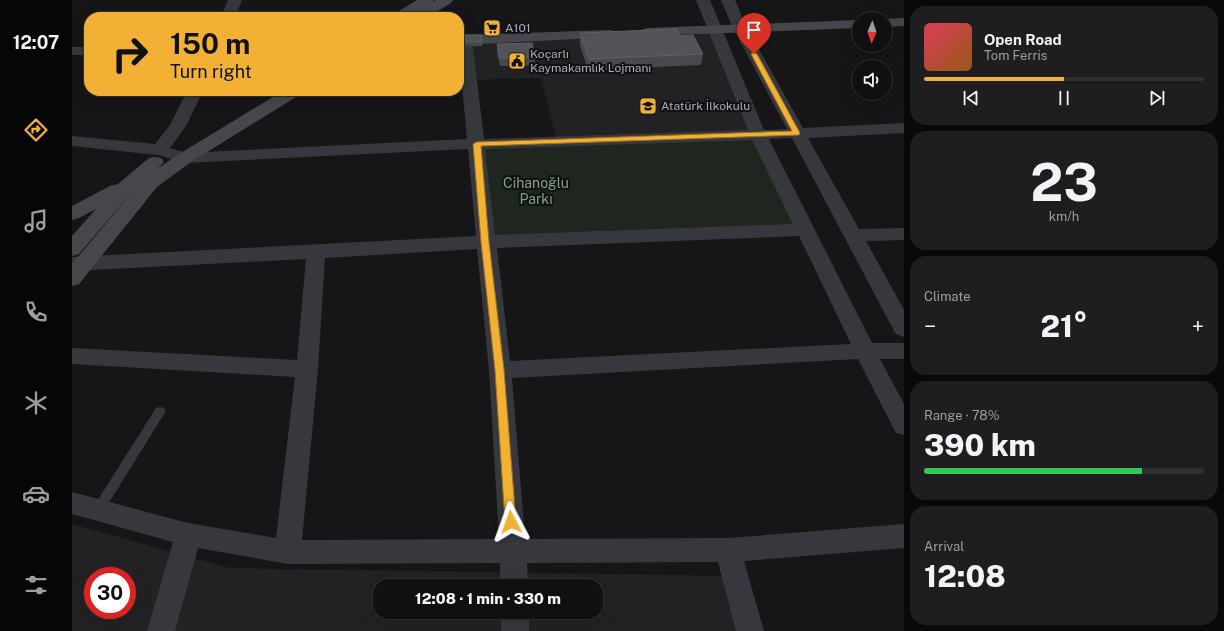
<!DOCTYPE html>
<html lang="en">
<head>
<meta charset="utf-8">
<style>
	body { margin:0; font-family:"Public Sans",sans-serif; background:#1e1e20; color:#f1f3f6; height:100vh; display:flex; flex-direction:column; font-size:15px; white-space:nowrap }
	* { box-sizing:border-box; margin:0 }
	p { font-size:13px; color:#9c9d9f }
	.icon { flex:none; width:22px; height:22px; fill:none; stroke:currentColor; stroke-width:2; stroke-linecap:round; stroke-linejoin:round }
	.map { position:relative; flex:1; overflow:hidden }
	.details { display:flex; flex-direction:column; gap:6px; padding:6px; background:#09090a; width:320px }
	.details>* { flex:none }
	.banner { position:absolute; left:12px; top:12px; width:380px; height:84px; border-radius:16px; box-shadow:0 4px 16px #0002,0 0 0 1px #303032; background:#f2b134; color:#111; overflow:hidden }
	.needle { width:26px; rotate:182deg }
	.fabs { position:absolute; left:780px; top:12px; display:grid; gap:8px }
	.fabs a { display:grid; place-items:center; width:40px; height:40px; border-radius:50%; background:#101012; box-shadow:0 4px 16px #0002,0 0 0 1px #303032; font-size:20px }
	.speed { position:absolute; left:12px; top:567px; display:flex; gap:8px; font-size:20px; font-weight:700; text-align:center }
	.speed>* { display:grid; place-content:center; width:52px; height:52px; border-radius:50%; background:#101012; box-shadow:0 4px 16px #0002,0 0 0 1px #303032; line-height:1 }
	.speed .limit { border:6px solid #d22; background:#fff; color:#111 }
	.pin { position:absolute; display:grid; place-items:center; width:34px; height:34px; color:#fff; margin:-41px -17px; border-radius:50% 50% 50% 0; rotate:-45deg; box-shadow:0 0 4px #0007 }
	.pin .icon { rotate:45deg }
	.me { position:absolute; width:44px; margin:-22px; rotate:356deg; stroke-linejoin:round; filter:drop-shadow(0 0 3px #0008) }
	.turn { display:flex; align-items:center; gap:14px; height:84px; padding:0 20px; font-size:18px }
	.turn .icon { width:52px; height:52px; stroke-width:2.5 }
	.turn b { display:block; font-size:28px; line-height:34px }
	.big { font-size:30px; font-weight:800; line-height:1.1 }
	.details .widget { flex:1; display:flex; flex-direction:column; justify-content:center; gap:6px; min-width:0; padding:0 14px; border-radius:16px; background:#1e1e20 }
	.details .dial { align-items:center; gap:0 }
	.dial b { font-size:52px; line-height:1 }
	.song { display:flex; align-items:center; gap:12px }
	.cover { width:48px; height:48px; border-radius:6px; background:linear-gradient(135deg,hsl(350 70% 55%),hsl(30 70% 35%)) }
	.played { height:4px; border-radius:2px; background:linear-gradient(90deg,#f2b134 50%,#303032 50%) }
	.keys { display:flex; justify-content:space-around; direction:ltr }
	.heat { display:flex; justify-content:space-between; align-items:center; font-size:22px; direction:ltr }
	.charge { height:6px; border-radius:3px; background:linear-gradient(90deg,#34c759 78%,#303032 0) }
	.trip { position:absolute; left:301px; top:579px; width:230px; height:40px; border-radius:16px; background:#101012; box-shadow:0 4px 16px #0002,0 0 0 1px #303032; font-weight:800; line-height:40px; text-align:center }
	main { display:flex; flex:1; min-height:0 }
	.menu { display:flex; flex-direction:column; width:72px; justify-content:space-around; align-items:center; background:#060607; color:#9c9d9f }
	.menu .icon { width:28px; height:28px }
	.menu .on { color:#f2b134 }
	.menu b { font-size:18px; color:#f1f3f6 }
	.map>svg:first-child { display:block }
	.built { fill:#222225; fill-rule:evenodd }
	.green { fill:#1e261f }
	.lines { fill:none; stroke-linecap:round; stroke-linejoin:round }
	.lane { fill:#37383d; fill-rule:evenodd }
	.street { fill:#37383d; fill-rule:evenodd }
	.secondary { fill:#45474d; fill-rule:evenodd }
	.wall { fill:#47494d }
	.building { fill:#525359; stroke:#5f6168 }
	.route { fill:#f2b134; stroke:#9d7322 }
	.labels { text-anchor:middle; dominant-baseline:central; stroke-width:4; stroke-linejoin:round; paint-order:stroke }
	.far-poi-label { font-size:12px; fill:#a8adb8; stroke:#111113; text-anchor:start }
	.park-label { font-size:14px; fill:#7fa381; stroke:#111113 }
</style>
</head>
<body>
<main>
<nav class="menu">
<b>12:07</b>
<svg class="icon on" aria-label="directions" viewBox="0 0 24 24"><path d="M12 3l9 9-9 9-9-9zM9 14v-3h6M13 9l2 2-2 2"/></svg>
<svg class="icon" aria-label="music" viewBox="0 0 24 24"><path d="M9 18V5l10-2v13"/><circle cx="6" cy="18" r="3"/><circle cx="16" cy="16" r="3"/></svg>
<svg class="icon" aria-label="phone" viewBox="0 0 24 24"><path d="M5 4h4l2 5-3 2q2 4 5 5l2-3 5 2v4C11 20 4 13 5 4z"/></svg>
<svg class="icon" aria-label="climate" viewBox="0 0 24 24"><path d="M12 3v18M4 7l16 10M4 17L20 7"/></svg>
<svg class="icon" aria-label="car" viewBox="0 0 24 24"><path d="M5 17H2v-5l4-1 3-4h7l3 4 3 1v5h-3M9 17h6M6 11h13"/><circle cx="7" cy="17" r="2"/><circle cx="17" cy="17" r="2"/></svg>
<svg class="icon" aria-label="filters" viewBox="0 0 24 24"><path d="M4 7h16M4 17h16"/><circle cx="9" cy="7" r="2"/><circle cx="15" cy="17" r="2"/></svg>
</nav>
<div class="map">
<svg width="832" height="631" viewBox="0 0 832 631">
	<rect width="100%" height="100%" fill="#161618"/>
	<g class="built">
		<polygon points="644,29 686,135 485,141 469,78 398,80 393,39"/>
		<path d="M0 524 158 568 660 576 673 631H0ZM21 576H55V610H21ZM308 586H524V612H308Z"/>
	</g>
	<polygon class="green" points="686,135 733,230 413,242 405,144"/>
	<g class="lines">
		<polygon class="lane" points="88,407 92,408 94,411 92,414 30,514 26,515 22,514 20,510 22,506 84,408"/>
		<g class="street">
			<polygon points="156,0 170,0 163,17 149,17"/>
			<path d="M624 0H638L692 130 715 129 661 28 649 0H663L675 28 731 128 832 123V133L736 138 787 229 832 228V240L794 241 832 310V337L824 334 821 329 720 138 697 139 800 343H832V359H808L832 404V435L824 433 786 359 440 378 453 539 656 538 832 524V548L672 561 692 631H664L646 562 455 563 456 586H428V563L216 564 126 548 103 631H75L101 542 0 514V492L116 523 204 538 223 377 0 364V348L225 360 234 259 0 271V257L404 236 396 149 113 163 86 155 0 146V136L83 144 98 125 115 91H131L114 126 98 148 114 153 395 139 387 52V37L393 35 398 36 400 39 412 139 676 130ZM680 140 721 224 423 235 413 149ZM727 236 779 344 438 361 425 248ZM405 249 417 370 427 539 230 540 246 369 253 258Z"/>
			<rect x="0" y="47" width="17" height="8"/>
			<rect x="429" y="612" width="28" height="19"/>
		</g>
		<g class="secondary">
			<polygon points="345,0 362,0 361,2 364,0 381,0 379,3 356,17 339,17 340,15 337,17 320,17 322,14"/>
			<polygon points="832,18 832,26 813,27 813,19 811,19"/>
			<polygon points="787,20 787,28 576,36 571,35 569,32 571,29 576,28"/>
			<polygon points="538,30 543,31 545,34 543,37 387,45 387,35"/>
			<polygon points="211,91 231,91 229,94 119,162 85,187 7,284 0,286 0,264 67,184 7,254 0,256 0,236 24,209 7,218 0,220 0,206 38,186 46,184 77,158 83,157 89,158 92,162 85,169 107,154"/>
		</g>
	</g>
	<g class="wall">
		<polygon points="508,33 608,36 631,54 629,65 516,70 508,45"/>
		<polygon points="393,35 410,42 410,46 394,46"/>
		<polygon points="425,44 463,57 462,65 428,66 425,52"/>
	</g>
	<g class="building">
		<polygon points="605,29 608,36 621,35 631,54 517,59 508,33"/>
		<polygon points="393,35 409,35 410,42 394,42"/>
		<polygon points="460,43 463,57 428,58 425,44"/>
	</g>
	<polygon class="route" points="682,52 685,54 728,133 727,135 409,146 417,242 432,370 444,522 443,525 439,527 435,525 433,522 423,370 409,242 401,144 405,142 720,131 679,54"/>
	<defs>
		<g id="supermarket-square" transform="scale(0.9)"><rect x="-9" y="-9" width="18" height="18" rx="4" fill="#f2b134" stroke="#111113"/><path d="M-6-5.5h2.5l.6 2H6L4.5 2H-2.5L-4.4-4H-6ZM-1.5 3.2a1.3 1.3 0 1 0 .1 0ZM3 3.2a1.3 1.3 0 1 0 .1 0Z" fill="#111"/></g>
		<g id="civic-square" transform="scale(0.9)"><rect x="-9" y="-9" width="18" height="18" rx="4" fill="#f2b134" stroke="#111113"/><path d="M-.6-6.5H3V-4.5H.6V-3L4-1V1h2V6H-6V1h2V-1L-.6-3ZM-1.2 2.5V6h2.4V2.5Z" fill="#111"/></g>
		<g id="school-square" transform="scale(0.9)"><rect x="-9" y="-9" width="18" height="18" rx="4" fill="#f2b134" stroke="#111113"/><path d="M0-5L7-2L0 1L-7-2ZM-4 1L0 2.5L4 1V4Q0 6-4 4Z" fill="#111"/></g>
	</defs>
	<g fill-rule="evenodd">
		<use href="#supermarket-square" x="420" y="28"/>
		<use href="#civic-square" x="445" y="61"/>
		<use href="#school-square" x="576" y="106"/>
	</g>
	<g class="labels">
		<g class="far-poi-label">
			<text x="433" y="28">A101</text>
			<text x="458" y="54">Koçarlı<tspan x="458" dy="14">Kaymakamlık Lojmanı</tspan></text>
			<text x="589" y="106">Atatürk İlkokulu</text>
		</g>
		<g class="park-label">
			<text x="464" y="183">Cihanoğlu<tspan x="464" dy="16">Parkı</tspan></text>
		</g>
	</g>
</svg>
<div class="fabs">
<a><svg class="needle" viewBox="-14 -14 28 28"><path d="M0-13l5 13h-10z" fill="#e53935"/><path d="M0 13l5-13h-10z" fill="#9c9d9f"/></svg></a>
<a><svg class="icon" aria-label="sound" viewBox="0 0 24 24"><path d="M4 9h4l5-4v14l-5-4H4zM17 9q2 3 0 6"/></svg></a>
</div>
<div class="speed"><div class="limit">30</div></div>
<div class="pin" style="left:682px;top:54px;background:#d93025"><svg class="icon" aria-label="arrive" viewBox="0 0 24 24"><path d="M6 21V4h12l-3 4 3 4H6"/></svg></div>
<svg class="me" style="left:439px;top:522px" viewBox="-20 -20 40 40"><path d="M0-17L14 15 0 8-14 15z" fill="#f2b134" stroke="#fff" stroke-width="4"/></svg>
<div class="trip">12:08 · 1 min · 330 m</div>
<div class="banner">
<div class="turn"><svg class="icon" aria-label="right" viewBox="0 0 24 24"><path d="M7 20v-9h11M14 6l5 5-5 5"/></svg><div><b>150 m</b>Turn right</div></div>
</div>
</div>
<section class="details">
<div class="widget">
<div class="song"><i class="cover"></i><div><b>Open Road</b><p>Tom Ferris</p></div></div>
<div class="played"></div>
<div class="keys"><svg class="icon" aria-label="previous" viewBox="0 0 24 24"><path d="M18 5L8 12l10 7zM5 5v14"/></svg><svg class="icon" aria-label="pause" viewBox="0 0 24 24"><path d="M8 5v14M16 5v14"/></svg><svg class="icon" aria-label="next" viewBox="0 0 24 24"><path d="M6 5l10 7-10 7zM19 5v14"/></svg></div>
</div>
<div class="widget dial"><b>23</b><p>km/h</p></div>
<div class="widget"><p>Climate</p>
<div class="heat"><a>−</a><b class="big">21°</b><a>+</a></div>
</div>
<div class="widget"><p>Range · 78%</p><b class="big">390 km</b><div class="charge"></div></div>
<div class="widget"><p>Arrival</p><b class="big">12:08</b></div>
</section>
</main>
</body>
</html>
